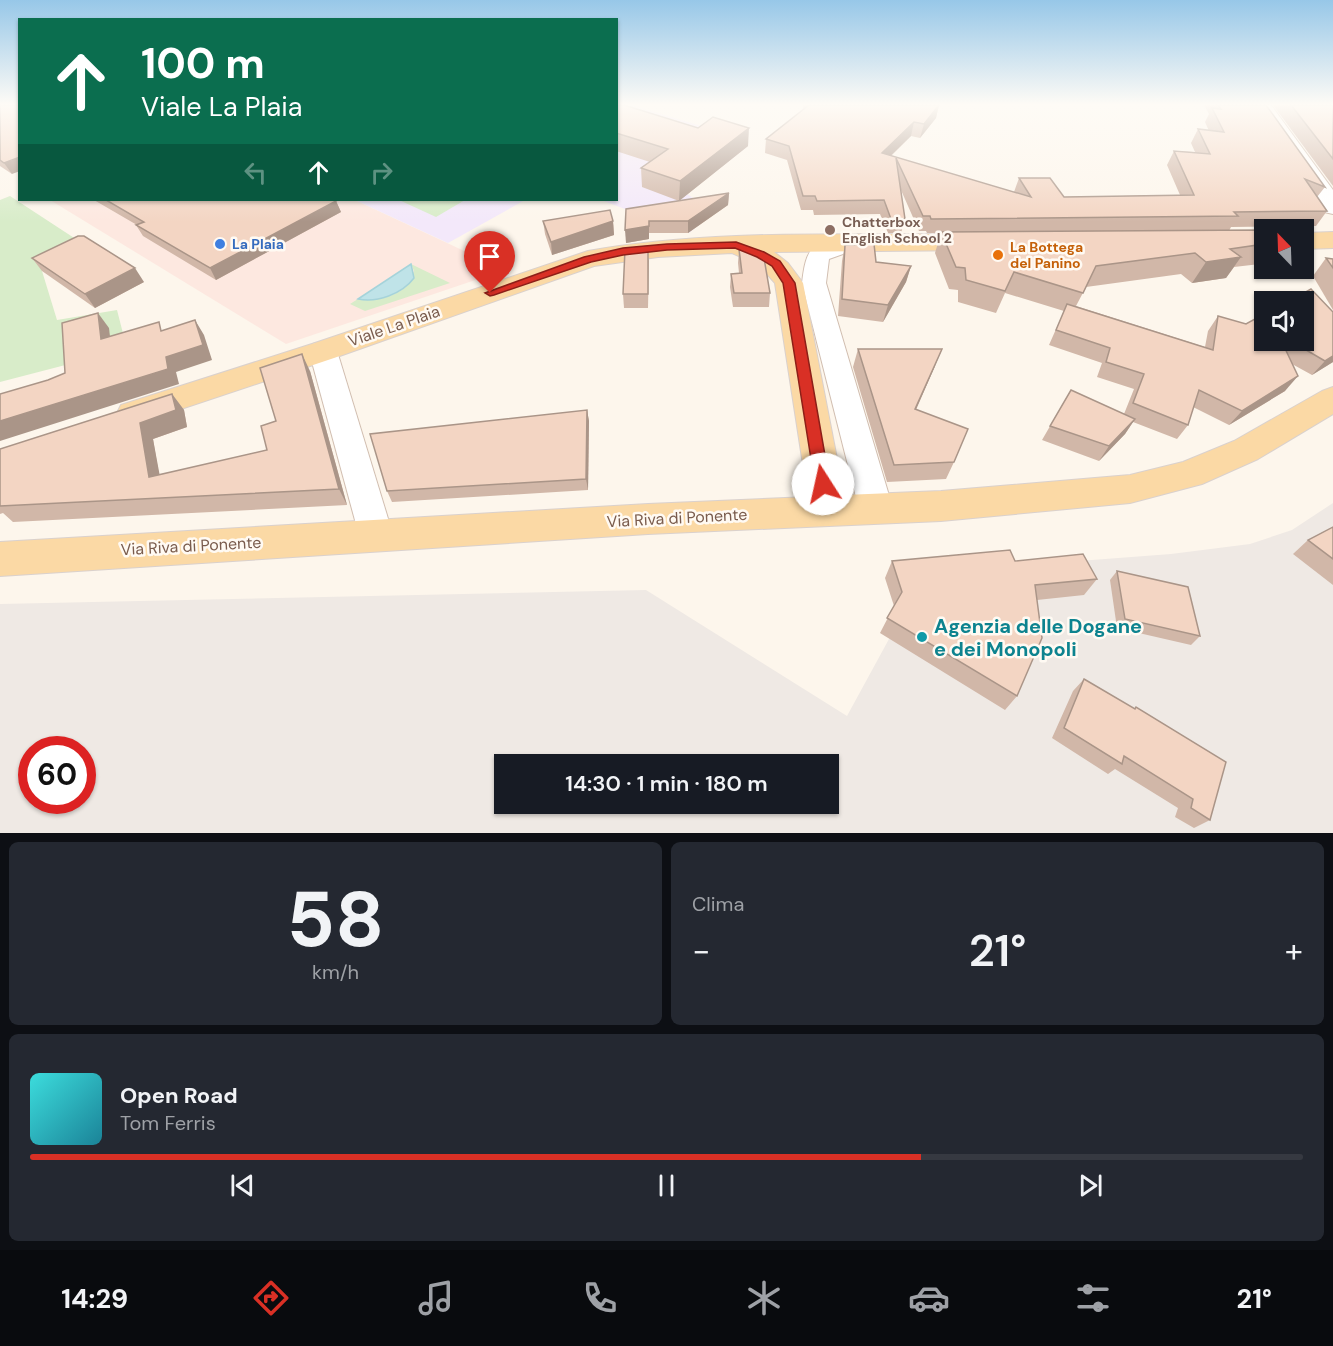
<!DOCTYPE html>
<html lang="it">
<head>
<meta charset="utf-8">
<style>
	body { margin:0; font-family:"DM Sans",sans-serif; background:#242831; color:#f1f3f6; height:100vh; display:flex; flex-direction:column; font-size:22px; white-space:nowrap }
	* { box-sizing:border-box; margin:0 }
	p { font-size:20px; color:#9ea1a6 }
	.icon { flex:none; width:33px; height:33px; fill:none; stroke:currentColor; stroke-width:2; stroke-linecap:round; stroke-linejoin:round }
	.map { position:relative; height:833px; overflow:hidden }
	.sheet { display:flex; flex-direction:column; gap:9px; padding:9px; background:#0d0f14; flex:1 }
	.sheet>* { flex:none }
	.guide { position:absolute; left:18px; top:18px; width:600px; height:183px; border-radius:0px; box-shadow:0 2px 4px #0004; background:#0b6e4f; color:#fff; overflow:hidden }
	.needle { width:39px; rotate:337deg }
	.buttons { position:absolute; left:1254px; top:219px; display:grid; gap:12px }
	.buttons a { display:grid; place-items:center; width:60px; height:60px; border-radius:0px; background:#171b24; box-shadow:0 2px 4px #0004; font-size:30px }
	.speed { position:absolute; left:18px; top:736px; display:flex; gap:12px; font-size:30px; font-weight:700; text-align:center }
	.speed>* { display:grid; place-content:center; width:78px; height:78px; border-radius:50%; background:#171b24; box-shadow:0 2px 4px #0004; line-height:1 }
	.speed .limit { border:9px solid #d22; background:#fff; color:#111 }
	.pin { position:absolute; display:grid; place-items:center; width:51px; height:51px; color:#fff; margin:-62px -26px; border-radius:50% 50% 50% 0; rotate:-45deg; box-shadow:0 0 6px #0007 }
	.pin .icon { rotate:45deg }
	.me { position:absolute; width:66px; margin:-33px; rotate:350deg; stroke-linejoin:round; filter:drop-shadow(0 0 4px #0008) }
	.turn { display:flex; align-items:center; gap:21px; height:126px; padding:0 24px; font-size:27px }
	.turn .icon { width:78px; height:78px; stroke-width:2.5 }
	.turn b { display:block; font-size:42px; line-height:51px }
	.lanes { display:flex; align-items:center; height:57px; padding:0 24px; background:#0003; justify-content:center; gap:30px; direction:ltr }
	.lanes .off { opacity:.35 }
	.big { font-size:45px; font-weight:600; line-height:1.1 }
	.sheet .widget { flex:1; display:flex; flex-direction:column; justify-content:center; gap:9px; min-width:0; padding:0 21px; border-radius:9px; background:#242831 }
	.sheet .dial { align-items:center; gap:0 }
	.dial b { font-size:78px; line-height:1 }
	.song { display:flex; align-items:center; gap:18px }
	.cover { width:72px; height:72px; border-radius:9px; background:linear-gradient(135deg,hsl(180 70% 55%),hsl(190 70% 35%)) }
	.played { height:6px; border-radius:3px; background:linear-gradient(90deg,#d93025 70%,#363941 70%) }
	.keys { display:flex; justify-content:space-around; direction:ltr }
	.heat { display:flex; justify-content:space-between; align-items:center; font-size:33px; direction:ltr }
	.sheet .tiles { flex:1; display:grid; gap:9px; grid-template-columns:1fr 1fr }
	.widget:last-child { grid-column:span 2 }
	.trip { position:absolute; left:494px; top:754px; width:345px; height:60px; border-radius:0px; background:#171b24; box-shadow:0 2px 4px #0004; font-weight:600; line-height:60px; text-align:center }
	.tabs { display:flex; height:96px; justify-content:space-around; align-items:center; background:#090b0e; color:#9ea1a6 }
	.tabs .icon { width:42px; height:42px }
	.tabs .active { color:#d93025 }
	.tabs b { font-size:27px; color:#f1f3f6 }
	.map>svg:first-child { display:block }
	.commercial { fill:#fde8e0 }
	.industrial { fill:#efe9e4; fill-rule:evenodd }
	.education { fill:#f3e8fa }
	.green { fill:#d8ecc9 }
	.water { fill:#bfe3e8; stroke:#a5d3da; stroke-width:1.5 }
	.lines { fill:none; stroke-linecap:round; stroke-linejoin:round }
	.minor-casing { stroke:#d1beb0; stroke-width:2 }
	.tertiary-casing { stroke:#d1beb0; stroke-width:2 }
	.primary-casing { stroke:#dad1cd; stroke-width:2 }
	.minor { fill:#fff; fill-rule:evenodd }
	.tertiary { fill:#fff; fill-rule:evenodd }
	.primary { fill:#fbd9a5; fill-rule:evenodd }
	.wall { fill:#d1b7a8 }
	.shaded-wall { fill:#aa9588 }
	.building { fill:#f3d5c3; stroke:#aa9588; stroke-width:1.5 }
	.route { fill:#d93025; stroke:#8d1f18; stroke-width:1.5 }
	.education-dot { fill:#8d6e63; stroke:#fffaf3; stroke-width:2 }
	.shop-dot { fill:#3f7fe0; stroke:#fffaf3; stroke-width:2 }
	.food-dot { fill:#e8710a; stroke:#fffaf3; stroke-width:2 }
	.culture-dot { fill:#0f9aa8; stroke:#fffaf3; stroke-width:2 }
	.labels { text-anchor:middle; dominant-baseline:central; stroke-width:5; stroke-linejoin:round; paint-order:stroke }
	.far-education-label { font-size:14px; font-weight:bold; fill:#785e54; stroke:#fffaf3; text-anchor:start }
	.far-shop-label { font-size:14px; font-weight:bold; fill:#366cbe; stroke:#fffaf3; text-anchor:start }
	.far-food-label { font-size:14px; font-weight:bold; fill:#c56008; stroke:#fffaf3; text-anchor:start }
	.street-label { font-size:16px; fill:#7a5c4d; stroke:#fffaf3 }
	.near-culture-label { font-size:20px; font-weight:bold; fill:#0d838f; stroke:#fffaf3; text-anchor:start }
</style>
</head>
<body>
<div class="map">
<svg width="1333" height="833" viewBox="0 0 1333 833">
	<rect width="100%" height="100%" fill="#fdf6ec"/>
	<polygon class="commercial" points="50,200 355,200 505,270 286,344"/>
	<path class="industrial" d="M1333 503V833H0V604L646 590 847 716 889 639 1000 567 1171 554 1250 544 1292 530ZM32 750H82V801H32ZM504 765H828V804H504Z"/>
	<g class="education">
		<polygon points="617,105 631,105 718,131 713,135 748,146 687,194 693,198 684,205 711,215 689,233 601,200 616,200"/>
		<polygon points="355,200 525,200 448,243"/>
	</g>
	<g class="green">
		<polygon points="10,196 91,249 42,271 57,320 117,310 127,349 0,382 0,200"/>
		<polygon points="399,200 465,200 436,217"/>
		<path d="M411 264 450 283 365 311 350 304 358 299C373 302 397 297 409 284 411 281 412 275 414 271Z"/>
	</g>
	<path class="water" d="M411 264 414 278C402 294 377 303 358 299Z"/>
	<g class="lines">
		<g class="minor-casing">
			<g id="minor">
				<path d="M852 236 860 238 864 243 860 248 829 259 826 283 893 509 888 519 876 523 864 519 859 509 802 283C807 241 813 246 852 236Z"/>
				<polygon points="323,342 333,344 337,351 393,535 388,545 376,550 364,545 359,535 309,351 313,344"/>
			</g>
		</g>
		<g class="tertiary-casing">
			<polygon id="tertiary" points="1251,105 1271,105 1333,190 1333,214 1324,212"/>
		</g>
		<g class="primary-casing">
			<g id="primary">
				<polygon points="1333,232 1333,248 1304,249 1304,233"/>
				<path d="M982 234 991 237 995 242 991 247 982 250 774 252 788 263 803 283 844 495 941 491 1130 475 1183 462 1234 441 1322 391 1333 387V414L1258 459 1202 484 1130 503 941 521 648 534 0 576V542L648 504 808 497 775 283 759 265 732 253 658 257 594 266 334 358 133 425 121 421 117 413 121 405 312 344 588 251C717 228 852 236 982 234Z"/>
			</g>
		</g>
		<use href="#minor" class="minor"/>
		<use href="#tertiary" class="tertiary"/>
		<use href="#primary" class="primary"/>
	</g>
	<g class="wall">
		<polygon points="0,105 12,174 0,166"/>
		<polygon points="616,105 748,146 679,201 642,187 641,168 650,162 616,151"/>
		<polygon points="803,105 939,105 936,118 920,138 911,136 891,156 1014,192 1019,178 1064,197 1180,195 1167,165 1174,151 1195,152 1191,143 1198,129 1209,131 1205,122 1209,114 1204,105 1266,105 1325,187 1317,197 1327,211 1316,226 1231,227 1229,231 1264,232 1264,258 1260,264 1234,267 1226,278 1192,283 1181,274 1086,287 1076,306 1205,347 1208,331 1218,316 1264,340 1304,340 1333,362 1312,375 1292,364 1285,391 1229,425 1193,407 1188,425 1177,439 1133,422 1125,434 1099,461 1042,440 1071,390 1124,414 1134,389 1097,377 1102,363 1049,345 1064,311 1005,293 996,313 958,302 958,290 949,289 935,253 941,233 927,233 926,231 919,231 901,190 905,219 901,233 888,233 880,214 814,215 813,210 801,210 787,160 765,153 766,139 804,109 803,109"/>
		<polygon points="1273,105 1333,105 1333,186"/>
		<polygon points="729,193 728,205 688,233 649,233 649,239 626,243 626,209"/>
		<polygon points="94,200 333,200 336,201 341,212 216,280 143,236 136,225 137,225"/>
		<polygon points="543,221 613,221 614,235 552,255 545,234"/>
		<polygon points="845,245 876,262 911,266 906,282 883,322 838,316 842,261"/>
		<polygon points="739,249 770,293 769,307 733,307 730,287 731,274 739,273 738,263"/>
		<polygon points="32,258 144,282 95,308 42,271"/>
		<polygon points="1326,258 1333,259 1333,310 1313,276"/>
		<polygon points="649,259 648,308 624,308 623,294"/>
		<polygon points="858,349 935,366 916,410 954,462 946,479 887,482 853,367"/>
		<polygon points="310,371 347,505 13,522 3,513 0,514 0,449 172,394 184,410 187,427 153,439 159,475 267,450 276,421"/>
		<polygon points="587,410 589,421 588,490 392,502 387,491"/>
		<polygon points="1333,527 1333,585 1293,554 1308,540"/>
		<polygon points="892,561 1015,561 1097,579 1084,595 1037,600 1017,696 1005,710 880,633 894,606 885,578"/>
		<polygon points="1117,571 1200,636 1191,645 1117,628 1110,580"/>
		<polygon points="1084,679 1134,709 1136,707 1210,820 1194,828 1175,817 1178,808 1115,769 1108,774 1052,738 1073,691"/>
	</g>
	<g class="shaded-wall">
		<polygon points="939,105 936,118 920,138 924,124"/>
		<polygon points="914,122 911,136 879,167 882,153"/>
		<polygon points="749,128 748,146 679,201 680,181"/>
		<polygon points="20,157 20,171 12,174 4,163"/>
		<polygon points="729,193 728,205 688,233 688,221"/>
		<polygon points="336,201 341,212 216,280 210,268"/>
		<polygon points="613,221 614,235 552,255 551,242"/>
		<polygon points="649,221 649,239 626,243 625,230"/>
		<polygon points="1241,257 1226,278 1192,283 1206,262"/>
		<polygon points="911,266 906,282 883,322 888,305"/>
		<polygon points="135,268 144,282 95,308 85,294"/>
		<polygon points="98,313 109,328 112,354 101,339"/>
		<polygon points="195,320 204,335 212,360 176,372 179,384 0,441 0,421 166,357"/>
		<polygon points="942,349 935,366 908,427 915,409"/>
		<polygon points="302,354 310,371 347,505 339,489"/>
		<polygon points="1333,356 1333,362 1312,375 1325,361"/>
		<polygon points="1298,376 1285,391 1229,425 1242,411"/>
		<polygon points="172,394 184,410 187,427 153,439 163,493 149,477 140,423"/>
		<polygon points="587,410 589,421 588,490 586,479"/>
		<polygon points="1135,419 1125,434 1099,461 1109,446"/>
	</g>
	<g class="building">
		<polygon points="0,105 20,105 20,157 4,163 0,160"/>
		<polygon points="616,105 624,105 698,128 713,117 749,128 680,181 641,168 668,149 616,133"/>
		<polygon points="809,105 939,105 924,124 914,122 882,153 1031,197 1019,178 1050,178 1064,197 1194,195 1174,151 1210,154 1198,129 1224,132 1212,108 1221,109 1218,105 1266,105 1325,187 1305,179 1327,211 1234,212 1238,216 931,219 930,216 923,216 896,158 905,219 891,219 884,200 817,201 815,196 803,196 789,146 766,139"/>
		<polygon points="1291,105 1333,105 1333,159"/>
		<polygon points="729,193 688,221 649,221 649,226 625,230 626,209"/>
		<polygon points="106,200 333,200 336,201 210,268 136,225 144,222"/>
		<polygon points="610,210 613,221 551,242 543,221"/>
		<polygon points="1263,230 1264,232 1264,244 1230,249 1241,257 1206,262 1195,253 1096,266 1083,293 1014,272 1005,291 966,280 965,268 956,267 941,232"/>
		<polygon points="78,236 84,236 135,268 85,294 32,258"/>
		<polygon points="874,244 876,262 911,266 888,305 842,299 845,245"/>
		<polygon points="648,246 648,294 623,294 625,249"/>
		<polygon points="739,249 750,249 759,253 764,258 770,293 734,293 731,274 742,273"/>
		<polygon points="1326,258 1333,259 1333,268"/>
		<polygon points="1311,289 1333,312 1333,356 1325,361 1289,340 1304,340 1304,302 1288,302"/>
		<polygon points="1067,304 1213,350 1218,316 1246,324 1264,314 1264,340 1281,340 1298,376 1242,411 1199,390 1188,425 1133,403 1144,374 1106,362 1110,348 1056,330"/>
		<polygon points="98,313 101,339 159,322 161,331 195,320 203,345 166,357 168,369 0,421 0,394 48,380 65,373 62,323"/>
		<polygon points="858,349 942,349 915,409 968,429 954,462 894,465"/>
		<polygon points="302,354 339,489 0,506 0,449 172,394 176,410 140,423 149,477 267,450 261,426 276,421 260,368"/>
		<polygon points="1071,390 1135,419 1109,446 1050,426"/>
		<polygon points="587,410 586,479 387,491 370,434"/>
		<polygon points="1333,527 1333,559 1308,540"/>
		<polygon points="1010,550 1015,561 1083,554 1097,579 1035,585 1042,638 1017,696 887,618 902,592 892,561"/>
		<polygon points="1117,571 1188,587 1200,636 1125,619"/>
		<polygon points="1084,679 1135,709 1136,707 1226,762 1210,820 1191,808 1193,799 1124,756 1122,764 1064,728"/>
	</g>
	<linearGradient id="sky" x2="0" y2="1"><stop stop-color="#97c7e8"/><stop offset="0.47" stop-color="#fefbf6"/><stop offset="1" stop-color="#fefbf6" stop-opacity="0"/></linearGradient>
	<rect width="1333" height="222" fill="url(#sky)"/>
	<polygon class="route" points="736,242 764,252 780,261 795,283 830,484 828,488 818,488 815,484 783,283 772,266 757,257 735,248 667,250 623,255 591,262 494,295 490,296 485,293 584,257 623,248 667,244"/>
	<circle class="education-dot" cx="830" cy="230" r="6"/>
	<circle class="shop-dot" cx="220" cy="244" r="6"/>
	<circle class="food-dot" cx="998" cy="255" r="6"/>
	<circle class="culture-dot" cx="922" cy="637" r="6"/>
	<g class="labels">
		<g class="far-education-label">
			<text x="842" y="222">Chatterbox<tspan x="842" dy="16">English School 2</tspan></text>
		</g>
		<g class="far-shop-label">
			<text x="232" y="244">La Plaia</text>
		</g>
		<g class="far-food-label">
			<text x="1010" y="247">La Bottega<tspan x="1010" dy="16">del Panino</tspan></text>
		</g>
		<g class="street-label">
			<text transform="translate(394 326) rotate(-19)">Viale La Plaia</text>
			<text transform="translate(677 518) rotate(-3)">Via Riva di Ponente</text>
			<text transform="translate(191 546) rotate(-3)">Via Riva di Ponente</text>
		</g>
		<g class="near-culture-label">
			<text x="934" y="626">Agenzia delle Dogane<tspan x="934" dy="23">e dei Monopoli</tspan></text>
		</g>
	</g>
</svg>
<div class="buttons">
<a><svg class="needle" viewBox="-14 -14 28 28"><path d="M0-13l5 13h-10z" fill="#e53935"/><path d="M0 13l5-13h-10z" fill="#9ea1a6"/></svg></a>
<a><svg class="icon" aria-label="sound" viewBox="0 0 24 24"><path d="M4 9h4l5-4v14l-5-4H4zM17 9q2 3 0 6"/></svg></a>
</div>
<div class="speed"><div class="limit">60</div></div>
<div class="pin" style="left:490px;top:293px;background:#d93025"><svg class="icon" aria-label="arrive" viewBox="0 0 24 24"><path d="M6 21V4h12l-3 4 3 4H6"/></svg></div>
<svg class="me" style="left:823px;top:484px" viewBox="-20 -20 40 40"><circle r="19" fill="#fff"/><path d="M0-13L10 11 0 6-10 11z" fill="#d93025"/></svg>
<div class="trip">14:30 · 1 min · 180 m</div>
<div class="guide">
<div class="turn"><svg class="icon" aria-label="ahead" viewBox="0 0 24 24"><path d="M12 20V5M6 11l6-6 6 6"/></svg><div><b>100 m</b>Viale La Plaia</div></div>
<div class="lanes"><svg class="icon off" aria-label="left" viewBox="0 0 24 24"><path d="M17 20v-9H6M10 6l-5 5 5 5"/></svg><svg class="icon" aria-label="ahead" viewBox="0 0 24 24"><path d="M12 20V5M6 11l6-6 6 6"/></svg><svg class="icon off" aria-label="right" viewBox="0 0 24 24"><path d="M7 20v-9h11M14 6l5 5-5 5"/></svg></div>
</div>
</div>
<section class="sheet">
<div class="tiles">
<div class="widget dial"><b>58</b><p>km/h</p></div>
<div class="widget"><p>Clima</p>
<div class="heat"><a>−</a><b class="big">21°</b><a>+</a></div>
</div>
<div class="widget">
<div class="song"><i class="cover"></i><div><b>Open Road</b><p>Tom Ferris</p></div></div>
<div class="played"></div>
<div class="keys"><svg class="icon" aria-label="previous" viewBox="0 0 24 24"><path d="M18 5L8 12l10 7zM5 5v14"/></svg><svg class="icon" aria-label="pause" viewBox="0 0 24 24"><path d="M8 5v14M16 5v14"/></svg><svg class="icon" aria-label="next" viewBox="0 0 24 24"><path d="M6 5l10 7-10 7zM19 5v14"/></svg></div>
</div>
</div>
</section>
<nav class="tabs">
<b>14:29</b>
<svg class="icon active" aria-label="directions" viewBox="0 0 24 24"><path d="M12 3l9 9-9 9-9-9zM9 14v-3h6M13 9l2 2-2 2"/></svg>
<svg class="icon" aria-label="music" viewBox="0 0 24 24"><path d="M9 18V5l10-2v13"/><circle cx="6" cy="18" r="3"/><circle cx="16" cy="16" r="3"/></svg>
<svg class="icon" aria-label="phone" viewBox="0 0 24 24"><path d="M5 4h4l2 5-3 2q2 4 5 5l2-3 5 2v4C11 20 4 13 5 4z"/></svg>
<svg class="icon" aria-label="climate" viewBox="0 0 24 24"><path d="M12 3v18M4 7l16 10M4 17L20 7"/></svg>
<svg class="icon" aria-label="car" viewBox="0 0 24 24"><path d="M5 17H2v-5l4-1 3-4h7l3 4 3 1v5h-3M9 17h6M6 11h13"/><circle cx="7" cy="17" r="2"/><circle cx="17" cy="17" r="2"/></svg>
<svg class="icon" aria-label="filters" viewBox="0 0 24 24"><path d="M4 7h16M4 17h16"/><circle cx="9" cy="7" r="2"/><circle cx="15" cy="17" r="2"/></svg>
<b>21°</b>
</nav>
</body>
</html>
